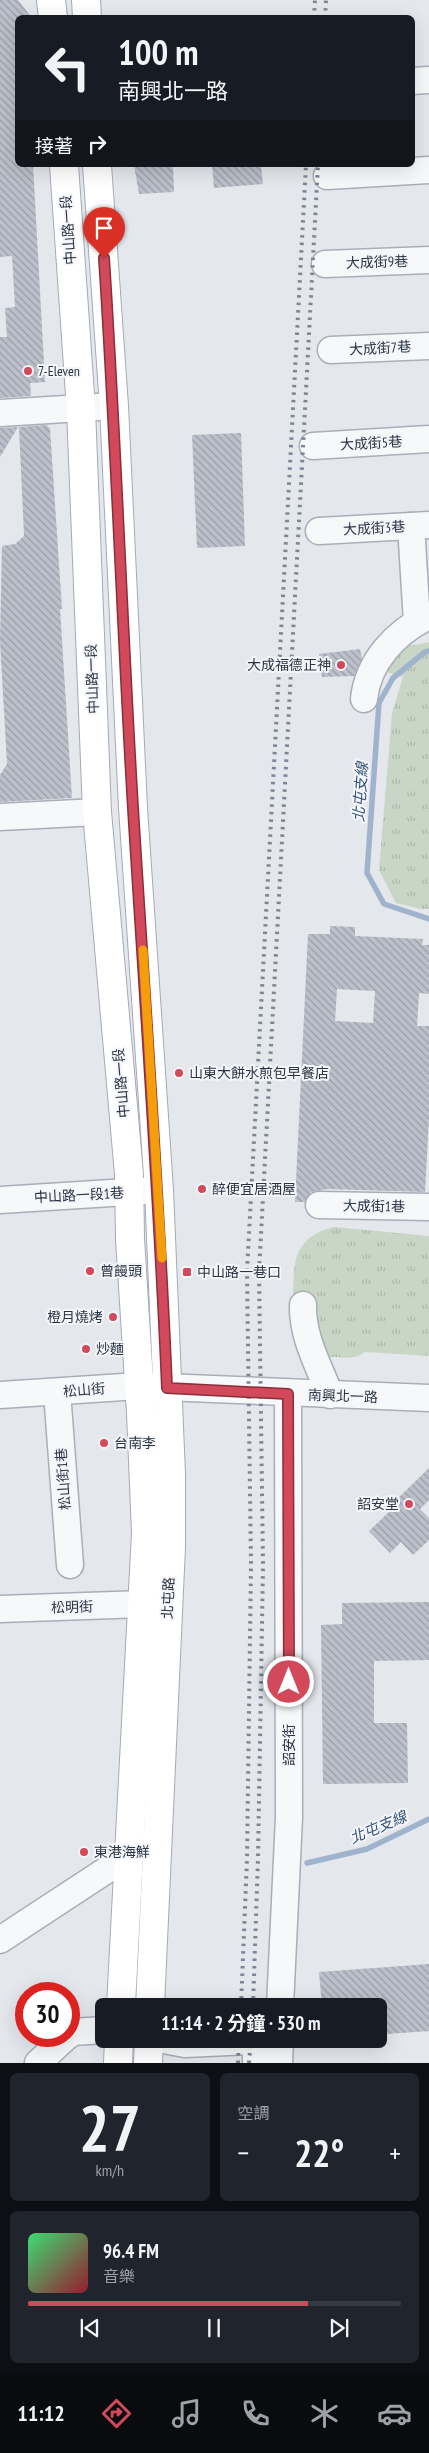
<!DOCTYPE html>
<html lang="zh-TW">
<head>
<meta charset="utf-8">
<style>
	body { margin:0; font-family:"PT Sans Narrow","Noto Sans TC",sans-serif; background:#20242c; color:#f1f3f6; height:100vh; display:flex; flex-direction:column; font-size:19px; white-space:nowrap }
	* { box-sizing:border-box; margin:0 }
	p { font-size:16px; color:#9ea1a6 }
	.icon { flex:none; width:28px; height:28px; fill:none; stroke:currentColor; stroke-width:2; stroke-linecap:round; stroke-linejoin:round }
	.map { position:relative; height:2063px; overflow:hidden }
	.details { display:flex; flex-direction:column; gap:10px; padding:10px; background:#0d0f14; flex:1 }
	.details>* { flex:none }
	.guide { position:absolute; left:15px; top:15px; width:400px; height:152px; border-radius:8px; box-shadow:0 5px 20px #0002; background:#171b24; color:#f1f3f6; overflow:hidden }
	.speed { position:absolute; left:15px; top:1982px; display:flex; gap:10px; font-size:25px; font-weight:700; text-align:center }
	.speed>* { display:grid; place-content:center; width:65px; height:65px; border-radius:50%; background:#171b24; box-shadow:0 5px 20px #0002; line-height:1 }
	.speed .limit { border:8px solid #d22; background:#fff; color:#111 }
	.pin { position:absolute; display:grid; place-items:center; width:42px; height:42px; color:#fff; margin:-51px -21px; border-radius:50% 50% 50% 0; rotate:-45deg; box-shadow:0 0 5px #0007 }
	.pin .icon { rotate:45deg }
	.me { position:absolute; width:55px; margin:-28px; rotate:0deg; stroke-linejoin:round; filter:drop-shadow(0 0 4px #0008) }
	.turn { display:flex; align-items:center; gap:18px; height:105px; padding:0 20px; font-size:22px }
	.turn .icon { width:65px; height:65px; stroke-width:2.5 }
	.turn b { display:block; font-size:35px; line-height:42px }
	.then { display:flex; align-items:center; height:48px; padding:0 20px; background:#0003; gap:10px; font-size:19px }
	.big { font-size:38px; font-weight:700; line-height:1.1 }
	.details .widget { flex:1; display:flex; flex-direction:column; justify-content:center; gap:8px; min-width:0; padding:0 18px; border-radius:8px; background:#20242c }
	.details .dial { align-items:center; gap:0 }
	.dial b { font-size:65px; line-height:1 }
	.song { display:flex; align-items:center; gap:15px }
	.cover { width:60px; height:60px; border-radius:8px; background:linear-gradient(135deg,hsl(140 70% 55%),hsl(350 70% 35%)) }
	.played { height:5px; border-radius:2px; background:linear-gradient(90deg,#d1495b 75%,#363941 75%) }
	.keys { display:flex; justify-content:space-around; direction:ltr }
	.heat { display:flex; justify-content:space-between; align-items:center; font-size:28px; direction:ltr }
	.details .tiles { flex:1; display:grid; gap:10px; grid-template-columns:1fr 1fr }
	.widget:last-child { grid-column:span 2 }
	.trip { position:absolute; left:95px; top:1998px; width:292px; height:50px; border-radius:8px; background:#171b24; box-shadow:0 5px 20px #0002; font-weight:700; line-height:50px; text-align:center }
	.menu { display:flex; height:80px; justify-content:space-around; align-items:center; background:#090b0e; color:#9ea1a6 }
	.menu .icon { width:35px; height:35px }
	.menu .active { color:#d1495b }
	.menu b { font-size:22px; color:#f1f3f6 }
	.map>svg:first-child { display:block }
	.park { fill:url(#park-tufts) }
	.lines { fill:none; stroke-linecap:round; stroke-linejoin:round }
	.stream { stroke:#9fb4cc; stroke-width:5.5 }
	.building { fill:url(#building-back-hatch); fill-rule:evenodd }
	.minor-casing { stroke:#a9aeb7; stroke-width:29 }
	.major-casing { stroke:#a3abb8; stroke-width:30 }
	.minor { stroke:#f7f8fa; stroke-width:26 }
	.major { stroke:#fff; stroke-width:28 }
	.rail { stroke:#7d8696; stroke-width:4; stroke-dasharray:2.5 5; stroke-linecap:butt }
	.route-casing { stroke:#882f3b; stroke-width:12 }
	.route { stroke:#d1495b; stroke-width:9 }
	.slow { stroke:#f59e0b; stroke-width:9 }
	.poi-dot { fill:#d1495b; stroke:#f4f6f9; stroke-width:2 }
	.labels { text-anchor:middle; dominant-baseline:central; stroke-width:4; stroke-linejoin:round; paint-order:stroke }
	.street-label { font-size:14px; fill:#2b3445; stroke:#f4f6f9 }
	.poi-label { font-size:14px; fill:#2b3445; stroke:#f4f6f9; text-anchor:start }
	.water-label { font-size:15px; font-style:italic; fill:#34527a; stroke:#f4f6f9 }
</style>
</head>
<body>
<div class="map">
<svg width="429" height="2063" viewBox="0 0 429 2063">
	<defs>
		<pattern id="park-tufts" width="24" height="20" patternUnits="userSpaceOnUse" patternTransform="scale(1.25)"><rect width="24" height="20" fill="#c9d6c5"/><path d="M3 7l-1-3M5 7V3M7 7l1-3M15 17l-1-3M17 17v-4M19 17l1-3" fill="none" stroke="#adb8ab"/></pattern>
		<pattern id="building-back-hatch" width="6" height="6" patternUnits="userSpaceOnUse" patternTransform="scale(1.25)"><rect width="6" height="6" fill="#bbc0ca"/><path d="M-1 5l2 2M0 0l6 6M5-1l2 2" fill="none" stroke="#989da6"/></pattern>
	</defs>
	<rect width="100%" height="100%" fill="#e4e7ec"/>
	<g class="park">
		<polygon points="429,642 429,909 421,909 396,903 379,870 392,713 403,677 374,668 386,651"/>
		<path d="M334 1227 429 1236V1356L365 1352C356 1359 347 1358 336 1357 320 1357 304 1355 295 1340 290 1332 293 1316 293 1306 294 1268 289 1238 334 1227Z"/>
	</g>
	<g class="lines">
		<g class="stream">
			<polyline points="429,651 425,652 393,678 379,703 367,873 384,904 429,919"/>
			<polyline points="307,1863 367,1849 429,1819"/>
		</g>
	</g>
	<g class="building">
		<polygon points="0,0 18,0 32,18 18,18 18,165 33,165 45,382 30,383 31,396 0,398 0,337 7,337 5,308 15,307 12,256 0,257"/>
		<polygon points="134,165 173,165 174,192 139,194"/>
		<polygon points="212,165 261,165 263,184 214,188"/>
		<polygon points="47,425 50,429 62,609 60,609 72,798 0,802 0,775 7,764 0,641 2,546 15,544 24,536 19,427"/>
		<polygon points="18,427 0,457 0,428"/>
		<polygon points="241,433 245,546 197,548 192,435"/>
		<polygon points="360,649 362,659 354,676 322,677 319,654"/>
		<path d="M330 926 355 927V936L423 939 422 945H429V994L419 993 417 1026H429V1118L425 1192 327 1189 311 1192 305 1202H295L308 934H330ZM337 989 375 991 373 1023 335 1021Z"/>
		<polygon points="429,1468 429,1500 420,1509 429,1518 429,1540 413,1555 401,1542 390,1553 369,1531 391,1510 389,1507"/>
		<polygon points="429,1602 429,1660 374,1661 374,1723 407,1723 408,1783 323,1784 321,1625 342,1624 342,1603"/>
		<polygon points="429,1964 429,2031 387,2034 386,2006 322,2006 319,1972"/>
	</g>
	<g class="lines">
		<g class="minor-casing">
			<g id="minor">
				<polyline points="412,81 429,80"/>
				<polyline points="327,176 429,170"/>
				<polyline points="325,264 429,260"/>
				<polyline points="331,350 429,346"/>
				<polyline points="0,413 114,406"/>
				<polyline points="313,446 429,439"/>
				<polyline points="411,526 417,622"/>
				<polyline points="319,531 429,525"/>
				<path d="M364 699C368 661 396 632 429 616"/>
				<polyline points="0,817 97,812"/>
				<polyline points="0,1200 159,1190"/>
				<polyline points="319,1205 429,1207"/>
				<path d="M303 1305C302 1337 319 1366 330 1395"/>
				<polyline points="57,1392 70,1565"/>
				<polyline points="0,1395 139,1386 429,1398"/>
				<polyline points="0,1609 143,1604"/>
				<polyline points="0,1940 128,1856"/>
				<polyline points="280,2006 289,1817 288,1394"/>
				<polyline points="69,2035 72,2032 104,2030"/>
				<polyline points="158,2039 185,2044 250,2041 256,2047 256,2063"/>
				<polyline points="38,2063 67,2036"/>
				<polyline points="279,2063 280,2039"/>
			</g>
		</g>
		<g class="major-casing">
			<g id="major">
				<polyline points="51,0 53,18"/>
				<polyline points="86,0 87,18"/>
				<polyline points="64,165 81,409 97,812 129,1174 130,1239 141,1413 146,1533 121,2006"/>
				<polyline points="97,165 114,406 133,808 159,1190 171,1474 171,1547 150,2006"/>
				<polyline points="118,2063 119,2039"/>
				<polyline points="148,2063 149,2039"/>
			</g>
		</g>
		<use href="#minor" class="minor"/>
		<use href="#major" class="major"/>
		<g class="rail">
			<polyline points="314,18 315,0"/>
			<polyline points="325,18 326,0"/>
			<polyline points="241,2006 247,1859 251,1565 247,1271 306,165"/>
			<polyline points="253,2006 258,1859 263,1565 259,1272 318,165"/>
			<polyline points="238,2063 239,2039"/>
			<polyline points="249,2063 251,2039"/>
		</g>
	</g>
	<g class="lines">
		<g class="route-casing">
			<path id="route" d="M104 258C116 441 122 625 133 808 145 1002 159 1194 167 1388L288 1394 289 1682"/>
		</g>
		<use href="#route" class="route"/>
		<polyline class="slow" points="143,950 162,1258"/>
	</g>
	<g class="poi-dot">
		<circle cx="28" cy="371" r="5"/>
		<circle cx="341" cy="665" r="5"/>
		<circle cx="179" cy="1073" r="5"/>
		<circle cx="202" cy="1189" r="5"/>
		<circle cx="90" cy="1271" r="5"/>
		<rect x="182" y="1267" width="10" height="10" rx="2.5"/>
		<circle cx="113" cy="1317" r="5"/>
		<circle cx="86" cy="1349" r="5"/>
		<circle cx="104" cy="1443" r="5"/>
		<circle cx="409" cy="1504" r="5"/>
		<circle cx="84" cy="1852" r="5"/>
	</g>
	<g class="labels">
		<g class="street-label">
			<text transform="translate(68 230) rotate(-94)">中山路一段</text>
			<text transform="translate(377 262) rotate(-2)">大成街9巷</text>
			<text transform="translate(380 348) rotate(-3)">大成街7巷</text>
			<text transform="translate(371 443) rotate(-3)">大成街5巷</text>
			<text transform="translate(374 528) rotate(-3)">大成街3巷</text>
			<text transform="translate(92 679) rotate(-92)">中山路一段</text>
			<text transform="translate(121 1083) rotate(-95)">中山路一段</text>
			<text transform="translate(79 1195) rotate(-3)">中山路一段1巷</text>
			<text transform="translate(374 1206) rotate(1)">大成街1巷</text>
			<text transform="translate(84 1390) rotate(-5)">松山街</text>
			<text transform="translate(343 1396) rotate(2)">南興北一路</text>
			<text transform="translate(63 1479) rotate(-94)">松山街1巷</text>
			<text transform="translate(168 1598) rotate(-87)">北屯路</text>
			<text transform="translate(72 1607) rotate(-2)">松明街</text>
			<text transform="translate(289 1745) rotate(-90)">詔安街</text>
		</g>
		<g class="poi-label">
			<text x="38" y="371">7-Eleven</text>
			<text x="331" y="665" text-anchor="end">大成福德正神</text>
			<text x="189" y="1073">山東大餅水煎包早餐店</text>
			<text x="212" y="1189">醉便宜居酒屋</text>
			<text x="100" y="1271">曾饅頭</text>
			<text x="197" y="1272">中山路一巷口</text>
			<text x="103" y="1317" text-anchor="end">橙月燒烤</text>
			<text x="96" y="1349">炒麵</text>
			<text x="114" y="1443">台南李</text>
			<text x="399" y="1504" text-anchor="end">詔安堂</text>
			<text x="94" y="1852">東港海鮮</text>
		</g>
		<g class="water-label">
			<text transform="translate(360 792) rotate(-86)">北屯支線</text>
			<text transform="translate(378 1827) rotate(-23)">北屯支線</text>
		</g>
	</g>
</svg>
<div class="speed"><div class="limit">30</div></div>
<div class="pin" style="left:104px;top:258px;background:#d93025"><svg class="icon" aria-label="arrive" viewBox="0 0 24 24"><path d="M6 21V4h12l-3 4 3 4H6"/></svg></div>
<svg class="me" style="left:289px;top:1682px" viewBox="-20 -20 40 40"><circle r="17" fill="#d1495b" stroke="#fff" stroke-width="3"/><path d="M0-11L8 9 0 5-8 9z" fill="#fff"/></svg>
<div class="trip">11:14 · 2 分鐘 · 530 m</div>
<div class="guide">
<div class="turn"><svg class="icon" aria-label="left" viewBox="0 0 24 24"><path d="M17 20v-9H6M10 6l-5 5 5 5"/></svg><div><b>100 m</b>南興北一路</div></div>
<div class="then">接著<svg class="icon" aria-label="right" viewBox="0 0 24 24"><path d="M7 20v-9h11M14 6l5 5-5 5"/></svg></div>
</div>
</div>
<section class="details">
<div class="tiles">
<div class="widget dial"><b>27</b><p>km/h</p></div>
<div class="widget"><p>空調</p>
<div class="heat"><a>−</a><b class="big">22°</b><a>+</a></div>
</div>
<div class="widget">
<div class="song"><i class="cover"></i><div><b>96.4 FM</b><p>音樂</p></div></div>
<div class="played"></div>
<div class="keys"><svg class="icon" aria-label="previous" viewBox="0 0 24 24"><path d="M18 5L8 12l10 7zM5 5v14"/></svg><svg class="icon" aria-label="pause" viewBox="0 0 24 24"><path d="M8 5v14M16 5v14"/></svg><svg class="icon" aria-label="next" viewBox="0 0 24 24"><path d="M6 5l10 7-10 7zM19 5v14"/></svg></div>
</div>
</div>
</section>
<nav class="menu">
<b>11:12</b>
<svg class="icon active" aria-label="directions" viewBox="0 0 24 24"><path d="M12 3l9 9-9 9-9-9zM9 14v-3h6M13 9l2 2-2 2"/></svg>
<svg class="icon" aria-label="music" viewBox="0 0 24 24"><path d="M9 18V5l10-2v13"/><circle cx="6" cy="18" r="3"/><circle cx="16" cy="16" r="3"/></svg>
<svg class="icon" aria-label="phone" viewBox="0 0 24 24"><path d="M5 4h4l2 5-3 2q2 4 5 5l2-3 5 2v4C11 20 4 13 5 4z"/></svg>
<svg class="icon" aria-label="climate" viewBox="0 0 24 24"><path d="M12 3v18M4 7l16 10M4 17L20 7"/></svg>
<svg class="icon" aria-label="car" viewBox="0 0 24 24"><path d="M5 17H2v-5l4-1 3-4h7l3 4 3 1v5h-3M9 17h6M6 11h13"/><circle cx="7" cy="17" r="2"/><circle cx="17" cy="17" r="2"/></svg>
</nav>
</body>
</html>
